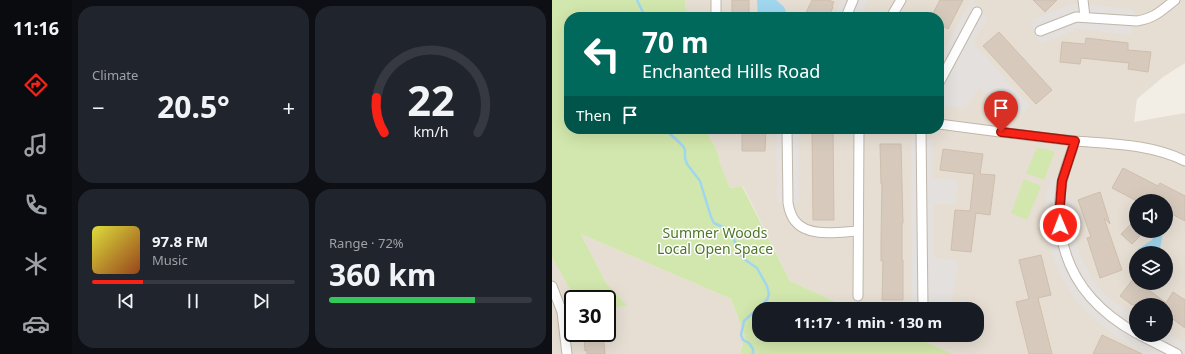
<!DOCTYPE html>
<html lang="en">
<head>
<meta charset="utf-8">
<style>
	body { margin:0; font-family:"Noto Sans",sans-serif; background:#20242c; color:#f1f3f6; height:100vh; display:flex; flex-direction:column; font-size:15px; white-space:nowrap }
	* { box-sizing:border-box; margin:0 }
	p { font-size:13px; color:#9ea1a6 }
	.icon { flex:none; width:22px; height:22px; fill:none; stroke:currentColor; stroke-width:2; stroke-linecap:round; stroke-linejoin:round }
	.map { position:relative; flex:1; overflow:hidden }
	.panel { display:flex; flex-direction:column; gap:6px; padding:6px; background:#0d0f14; width:480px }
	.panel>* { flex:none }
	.hud { position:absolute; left:12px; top:12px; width:380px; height:122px; border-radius:16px; box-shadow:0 4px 16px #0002; background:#00695c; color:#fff; overflow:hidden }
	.fabs { position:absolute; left:577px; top:194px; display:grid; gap:8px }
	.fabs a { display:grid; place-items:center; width:44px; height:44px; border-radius:50%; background:#171b24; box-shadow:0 4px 16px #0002; font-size:20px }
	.speed { position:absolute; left:12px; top:290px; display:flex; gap:8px; font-size:20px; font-weight:700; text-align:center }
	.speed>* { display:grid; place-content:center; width:52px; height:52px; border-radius:50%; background:#171b24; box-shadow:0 4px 16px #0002; line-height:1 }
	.speed .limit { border:2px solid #111; border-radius:6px; background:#fff; color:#111 }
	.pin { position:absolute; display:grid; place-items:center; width:34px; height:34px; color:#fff; margin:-41px -17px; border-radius:50% 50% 50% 0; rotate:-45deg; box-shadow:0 0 4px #0007 }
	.pin .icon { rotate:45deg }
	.me { position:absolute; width:44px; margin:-22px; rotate:359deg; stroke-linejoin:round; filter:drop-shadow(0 0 3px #0008) }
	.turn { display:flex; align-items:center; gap:14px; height:84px; padding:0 12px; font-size:18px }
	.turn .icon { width:52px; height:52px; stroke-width:2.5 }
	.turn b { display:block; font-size:28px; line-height:34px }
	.then { display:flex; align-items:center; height:38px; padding:0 12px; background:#0003; gap:8px; font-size:15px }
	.big { font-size:30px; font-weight:700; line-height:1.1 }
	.panel .widget { flex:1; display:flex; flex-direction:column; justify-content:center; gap:6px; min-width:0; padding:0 14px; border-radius:16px; background:#20242c }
	.panel .dial { align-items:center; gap:0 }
	.dial svg { height:104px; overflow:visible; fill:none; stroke:#363941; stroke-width:7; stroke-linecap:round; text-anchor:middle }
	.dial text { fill:#f1f3f6; stroke:none }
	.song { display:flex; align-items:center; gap:12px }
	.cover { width:48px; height:48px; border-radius:6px; background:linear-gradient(135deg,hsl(60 70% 55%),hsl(20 70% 35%)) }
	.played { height:4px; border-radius:2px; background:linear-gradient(90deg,#f82316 25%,#363941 25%) }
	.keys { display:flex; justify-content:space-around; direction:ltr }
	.heat { display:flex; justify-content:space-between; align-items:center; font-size:22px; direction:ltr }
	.charge { height:6px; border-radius:3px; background:linear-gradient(90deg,#34c759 72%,#363941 0) }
	.panel .tiles { flex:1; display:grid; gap:6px; grid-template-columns:repeat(2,1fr) }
	.trip { position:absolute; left:200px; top:302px; width:232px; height:40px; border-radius:16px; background:#171b24; box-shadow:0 4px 16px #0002; font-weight:700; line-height:40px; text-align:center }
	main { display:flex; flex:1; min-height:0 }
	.dock { display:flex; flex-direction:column; width:72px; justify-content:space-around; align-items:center; background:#090b0e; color:#9ea1a6 }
	.dock .icon { width:28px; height:28px }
	.dock .current { color:#f82316 }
	.dock b { font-size:18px; color:#f1f3f6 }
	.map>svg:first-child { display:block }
	.residential { fill:#e6ded3; fill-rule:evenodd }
	.green { fill:#d2e7ad }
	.parking { fill:#e3e0dd }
	.water { fill:#a1d6ef }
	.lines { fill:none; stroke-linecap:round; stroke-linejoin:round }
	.stream { stroke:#a1d6ef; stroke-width:2.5 }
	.building { fill:#d7cabd; stroke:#cebead }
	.minor-casing { stroke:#c0b7aa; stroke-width:11 }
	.minor { stroke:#fff; stroke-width:9 }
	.route-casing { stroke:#a1170e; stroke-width:10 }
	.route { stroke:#f82316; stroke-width:7 }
	.labels { text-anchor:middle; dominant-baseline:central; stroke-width:3; stroke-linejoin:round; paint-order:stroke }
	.park-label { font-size:14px; fill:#4d7529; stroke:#fff }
</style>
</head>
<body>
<main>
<nav class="dock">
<b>11:16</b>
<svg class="icon current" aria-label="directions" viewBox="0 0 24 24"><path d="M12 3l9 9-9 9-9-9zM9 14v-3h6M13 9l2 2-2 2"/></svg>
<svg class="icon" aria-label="music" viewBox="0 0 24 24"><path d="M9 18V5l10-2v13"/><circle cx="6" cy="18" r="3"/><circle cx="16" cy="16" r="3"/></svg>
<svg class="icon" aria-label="phone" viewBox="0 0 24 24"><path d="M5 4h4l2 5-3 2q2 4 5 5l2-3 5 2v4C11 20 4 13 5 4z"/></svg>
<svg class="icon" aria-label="climate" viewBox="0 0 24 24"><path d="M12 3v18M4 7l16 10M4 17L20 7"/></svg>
<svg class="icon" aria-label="car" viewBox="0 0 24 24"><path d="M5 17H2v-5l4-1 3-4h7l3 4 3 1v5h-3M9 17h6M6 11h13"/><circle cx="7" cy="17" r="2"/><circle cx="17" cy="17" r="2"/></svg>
</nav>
<section class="panel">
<div class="tiles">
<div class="widget"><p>Climate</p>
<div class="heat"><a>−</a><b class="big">20.5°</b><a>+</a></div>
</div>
<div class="widget dial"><svg viewBox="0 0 100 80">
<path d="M14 69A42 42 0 1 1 86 69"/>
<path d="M14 69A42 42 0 0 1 8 42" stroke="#f82316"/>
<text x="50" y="56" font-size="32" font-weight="700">22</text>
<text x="50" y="72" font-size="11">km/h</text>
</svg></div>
<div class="widget">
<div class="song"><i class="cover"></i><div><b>97.8 FM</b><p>Music</p></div></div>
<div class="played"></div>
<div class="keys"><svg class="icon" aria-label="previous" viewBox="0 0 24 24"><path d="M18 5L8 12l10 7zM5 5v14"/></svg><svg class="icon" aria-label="pause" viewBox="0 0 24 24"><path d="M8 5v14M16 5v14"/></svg><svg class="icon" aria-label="next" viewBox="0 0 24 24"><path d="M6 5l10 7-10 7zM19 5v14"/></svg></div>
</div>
<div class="widget"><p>Range · 72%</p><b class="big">360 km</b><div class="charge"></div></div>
</div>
</section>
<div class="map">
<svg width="633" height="354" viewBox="0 0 633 354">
	<rect width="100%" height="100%" fill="#f2ede5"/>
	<g class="residential">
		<path d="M133 0H633V63L611 77 585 99 582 122 633 113V354H401L358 335H425V309H300L238 281 191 186 178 188 168 163 165 150 153 129H387V17H139L134 10ZM584 201H614V231H584ZM584 253H614V283H584ZM584 305H614V335H584Z"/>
		<polygon points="29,234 179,299 193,336 188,354 0,354 0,257 23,299 21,299 21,333 55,333 55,308 76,306 54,283"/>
	</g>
	<g class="green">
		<polygon points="0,0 133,0 134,10 139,17 17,17 17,129 153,129 165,150 168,163 178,188 190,186 238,281 300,309 207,309 207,335 358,335 401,354 188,354 193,336 179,299 29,234 54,283 76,306 55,308 55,299 23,299 0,257"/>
		<polygon points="485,148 494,149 503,152 492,180 474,173"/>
		<polygon points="472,179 489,186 475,220 459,213"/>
	</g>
	<g class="parking">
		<polygon points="289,0 316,0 308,17 281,17"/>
		<polygon points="419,0 421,0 435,18 421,43 478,106 471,113 457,111 453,113 428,87 413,108 389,106 387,109 387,60"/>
		<polygon points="521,3 582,10 579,35 526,29 488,44 478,21"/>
		<polygon points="224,129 247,129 247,203 225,203"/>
		<polygon points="359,139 381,140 380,178 406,181 403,204 382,204 382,258 406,261 400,303 397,309 360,309"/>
		<polygon points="499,178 517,182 514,198 522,201 521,224 524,240 528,256 543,283 556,298 584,317 584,335 614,335 614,333 633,343 633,354 597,354 576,344 557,331 537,315 522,298 512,282 504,265 498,248 495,226 494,208 494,195"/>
	</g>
	<g class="water">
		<polygon points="205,0 224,0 232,7 234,11 228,17 206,17"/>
		<polygon points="603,231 611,232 608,249 605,253 590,253 586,249 600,240"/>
	</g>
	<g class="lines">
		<g class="stream">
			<polyline points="85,0 93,17"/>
			<polyline points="113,129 131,146 133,150 133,158 135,164 148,181 159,217 162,223 171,227 174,231 180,235 187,252 192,259 205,268 215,286 217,294 215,300 192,321 189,335 191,340 197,343 201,349 201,354"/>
		</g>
	</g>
	<g class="building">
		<rect x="180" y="0" width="17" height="17"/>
		<polygon points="260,0 276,0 282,2 280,6 281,7 277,17 252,17"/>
		<polygon points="388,0 411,0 396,29 387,24 387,17 379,17"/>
		<polygon points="481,0 505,0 493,12"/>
		<polygon points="447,32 500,90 484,104 431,46"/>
		<polygon points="534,38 576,43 576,50 599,52 596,72 576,69 577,63 529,58 528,64 508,62 510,42 533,44"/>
		<polygon points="190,129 214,129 213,151 190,151"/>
		<polygon points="260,129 281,129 282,220 261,220"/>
		<polygon points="328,144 349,144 351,223 350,223 350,260 351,260 351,300 330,300 331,261 329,261 329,239 330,184 329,184"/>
		<polygon points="391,149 431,154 428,174 443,175 438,215 424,213 419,252 399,250 403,210 418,211 422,174 388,170"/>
		<polygon points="571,168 606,186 608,183 633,196 633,221 614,211 614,201 585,201 560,188"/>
		<polygon points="548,192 558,224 552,218 570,270 548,278 535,238 539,237 526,200"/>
		<polygon points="584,219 584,231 593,231 580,244 569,234"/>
		<polygon points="489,255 499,295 486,298 500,354 477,354 464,302 477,299 467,260"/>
		<polygon points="582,278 584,280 584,283 588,283 614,303 621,292 633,300 633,328 614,314 614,305 580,305 568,296"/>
		<polygon points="32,333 51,333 53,354 35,354 35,350 33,351"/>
		<polygon points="550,335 590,354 541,354"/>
	</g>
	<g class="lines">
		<g class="minor-casing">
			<g id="minor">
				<polyline points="164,0 164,17"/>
				<polyline points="531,0 533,17"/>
				<polyline points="294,17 301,0"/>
				<polyline points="339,17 349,0"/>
				<path d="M488 31 524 17 585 21C603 18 609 11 623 0"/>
				<polyline points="387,83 425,12"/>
				<path d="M387 124C432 130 478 136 523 141 560 144 599 144 633 161"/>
				<path d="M235 129 236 203C237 209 239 216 243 221 256 238 287 232 306 231"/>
				<polyline points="369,129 371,309"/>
				<path d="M523 141C519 154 513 168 510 182 499 250 525 300 584 333"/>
				<polyline points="0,286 10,312 15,354"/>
				<polyline points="306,296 307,129"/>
				<polyline points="588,335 625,354"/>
			</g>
		</g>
		<use href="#minor" class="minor"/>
	</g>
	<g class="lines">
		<g class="route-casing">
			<polyline id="route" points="449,132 523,141 510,181 508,205 508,225"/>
		</g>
		<use href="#route" class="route"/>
	</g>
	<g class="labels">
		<g class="park-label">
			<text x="163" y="232">Summer Woods<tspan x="163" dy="16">Local Open Space</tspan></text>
		</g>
	</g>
</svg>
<div class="fabs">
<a><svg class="icon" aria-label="sound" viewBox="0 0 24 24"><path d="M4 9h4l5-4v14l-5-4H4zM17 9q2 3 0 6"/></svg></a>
<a><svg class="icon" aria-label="layers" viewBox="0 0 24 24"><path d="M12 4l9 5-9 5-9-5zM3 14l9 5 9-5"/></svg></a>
<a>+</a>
</div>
<div class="speed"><div class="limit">30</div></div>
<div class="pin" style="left:449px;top:132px;background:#d93025"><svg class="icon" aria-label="arrive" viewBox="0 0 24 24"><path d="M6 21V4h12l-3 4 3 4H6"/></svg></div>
<svg class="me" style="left:508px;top:225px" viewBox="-20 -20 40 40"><circle r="17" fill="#f82316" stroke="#fff" stroke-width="3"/><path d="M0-11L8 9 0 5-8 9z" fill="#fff"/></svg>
<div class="trip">11:17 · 1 min · 130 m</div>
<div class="hud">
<div class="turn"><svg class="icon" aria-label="left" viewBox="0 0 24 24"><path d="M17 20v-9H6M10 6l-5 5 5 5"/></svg><div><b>70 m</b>Enchanted Hills Road</div></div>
<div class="then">Then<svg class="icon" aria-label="arrive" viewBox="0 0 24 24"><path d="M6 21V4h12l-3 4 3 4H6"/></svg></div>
</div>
</div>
</main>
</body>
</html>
